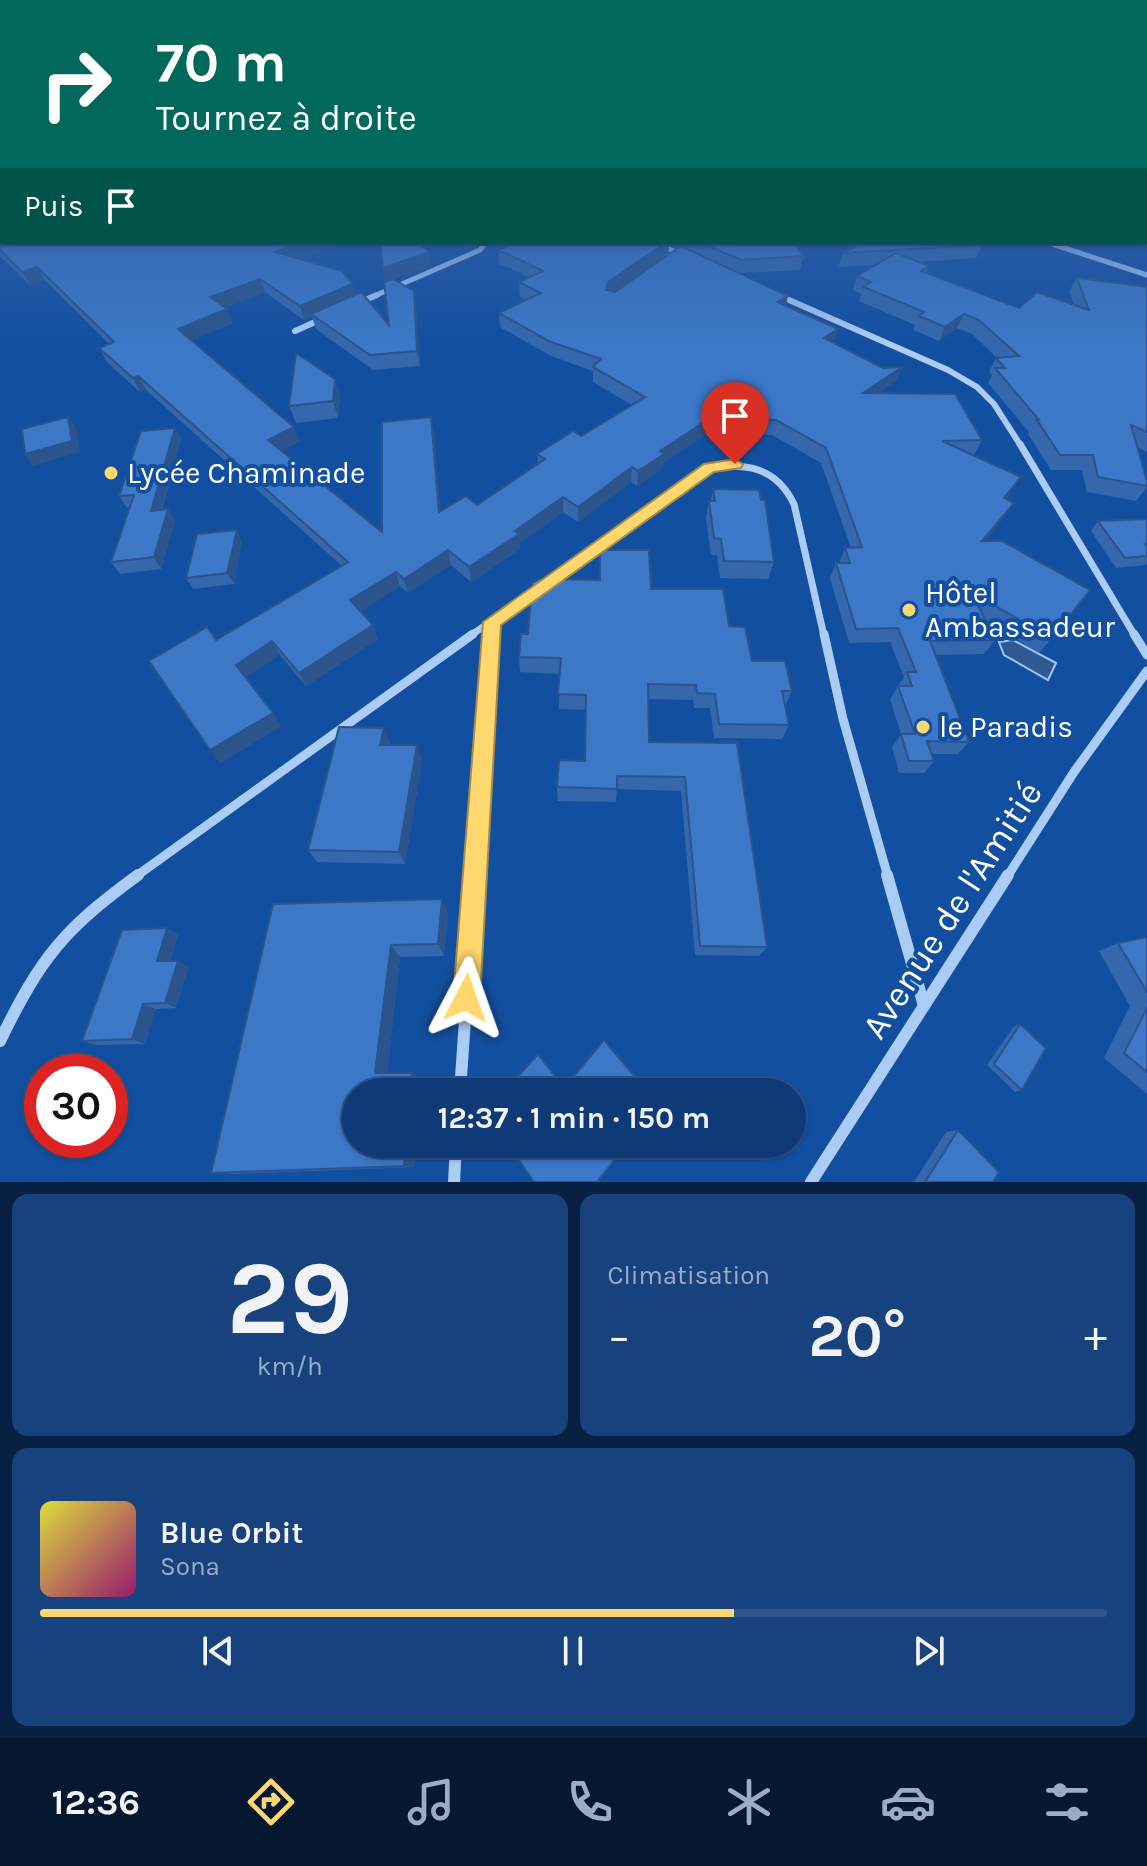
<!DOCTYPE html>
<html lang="fr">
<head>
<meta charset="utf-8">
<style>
	body { margin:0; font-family:Karla,sans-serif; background:#17427d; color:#f1f3f6; height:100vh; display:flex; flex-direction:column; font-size:30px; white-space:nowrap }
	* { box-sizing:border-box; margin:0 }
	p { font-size:26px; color:#9badc6 }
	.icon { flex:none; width:44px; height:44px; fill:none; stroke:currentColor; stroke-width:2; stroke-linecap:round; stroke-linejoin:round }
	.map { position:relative; height:1182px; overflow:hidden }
	.side { display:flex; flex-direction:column; gap:12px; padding:12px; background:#082042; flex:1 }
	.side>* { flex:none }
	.hud { position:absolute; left:0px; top:0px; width:1148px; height:244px; box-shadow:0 2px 6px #0004,0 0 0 2px #2e558a; background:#00695c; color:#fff; overflow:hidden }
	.speed { position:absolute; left:24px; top:1054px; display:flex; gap:16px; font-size:40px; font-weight:700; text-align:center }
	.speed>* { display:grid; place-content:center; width:104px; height:104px; border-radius:50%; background:#0e3b78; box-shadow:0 2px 6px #0004,0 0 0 2px #2e558a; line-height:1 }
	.speed .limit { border:12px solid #d22; background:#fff; color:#111 }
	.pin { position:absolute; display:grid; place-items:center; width:68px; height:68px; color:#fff; margin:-82px -34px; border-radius:50% 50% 50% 0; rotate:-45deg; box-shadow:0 0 8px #0007 }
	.pin .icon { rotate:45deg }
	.me { position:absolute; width:88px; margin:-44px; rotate:4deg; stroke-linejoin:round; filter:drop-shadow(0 0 6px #0008) }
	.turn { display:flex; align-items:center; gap:28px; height:168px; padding:0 24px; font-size:36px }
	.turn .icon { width:104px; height:104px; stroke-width:2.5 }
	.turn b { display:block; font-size:56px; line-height:68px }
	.then { display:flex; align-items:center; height:76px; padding:0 24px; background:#0003; gap:16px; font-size:30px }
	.big { font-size:60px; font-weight:700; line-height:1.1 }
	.side .tile { flex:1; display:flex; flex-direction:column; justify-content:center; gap:12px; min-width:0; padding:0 28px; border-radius:16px; background:#17427d }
	.side .dial { align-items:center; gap:0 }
	.dial b { font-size:104px; line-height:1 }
	.song { display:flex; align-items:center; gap:24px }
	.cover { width:96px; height:96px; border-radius:12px; background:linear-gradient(135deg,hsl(60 70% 55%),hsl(320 70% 35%)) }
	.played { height:8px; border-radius:4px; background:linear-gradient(90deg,#ffd76f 65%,#2e558a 65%) }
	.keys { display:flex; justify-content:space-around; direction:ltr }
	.heat { display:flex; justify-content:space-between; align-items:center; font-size:44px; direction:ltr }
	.side .tiles { flex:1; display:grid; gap:12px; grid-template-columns:1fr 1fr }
	.tile:last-child { grid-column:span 2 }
	.trip { position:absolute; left:342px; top:1078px; width:464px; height:80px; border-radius:40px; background:#0e3b78; box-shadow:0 2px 6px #0004,0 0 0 2px #2e558a; font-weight:700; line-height:80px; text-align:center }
	.dock { display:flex; height:128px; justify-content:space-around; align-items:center; background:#061830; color:#9badc6 }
	.dock .icon { width:56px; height:56px }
	.dock .selected { color:#ffd76f }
	.dock b { font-size:36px; color:#f1f3f6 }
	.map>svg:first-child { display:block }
	.water { fill:#2e5995; stroke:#9ec6f7; stroke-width:2 }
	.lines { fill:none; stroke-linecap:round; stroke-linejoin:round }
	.street-far4 { stroke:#abccf4; stroke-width:5 }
	.street-far3 { stroke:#abccf4; stroke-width:6 }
	.street-far2 { stroke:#abccf4; stroke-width:7 }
	.street-far1 { stroke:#abccf4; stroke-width:9 }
	.street { stroke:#abccf4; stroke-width:12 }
	.wall { fill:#3467ab; fill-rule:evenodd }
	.shaded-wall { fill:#2a548b }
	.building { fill:#3c78c7; stroke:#2a548b; stroke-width:2 }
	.route { fill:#ffd76f; stroke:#a68c48; stroke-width:2 }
	.poi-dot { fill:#ffd76f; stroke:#134fa0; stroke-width:3 }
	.labels { text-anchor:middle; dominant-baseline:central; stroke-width:8; stroke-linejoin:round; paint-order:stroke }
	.poi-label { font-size:30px; fill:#fff; stroke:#134fa0; text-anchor:start }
	.near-street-label { font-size:36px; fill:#fff; stroke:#134fa0 }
</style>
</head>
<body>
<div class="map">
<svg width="1147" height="1182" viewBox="0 0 1147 1182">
	<rect width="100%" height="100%" fill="#134fa0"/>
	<polygon class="water" points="1013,640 1056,663 1048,680 1004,655 999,642"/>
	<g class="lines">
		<g class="street-far4">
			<polyline points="653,242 683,255"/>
			<polyline points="1046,242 1147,275"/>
			<polyline points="372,297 480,250 486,242"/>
		</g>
		<g class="street-far3">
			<polyline points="780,296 948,370 977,387 994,404 1021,446"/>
			<polyline points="358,303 377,295"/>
			<polyline points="295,331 324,318"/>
		</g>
		<g class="street-far2">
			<polyline points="1020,444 1135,636"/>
			<path d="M470 636 709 468C747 463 776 467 794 504L824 636"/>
			<polyline points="491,636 492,622"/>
		</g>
		<g class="street-far1">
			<polyline points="824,634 843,719 888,877"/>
			<polyline points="1134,634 1147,655"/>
			<polyline points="135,877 473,634"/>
			<polyline points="475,877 491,634"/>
			<polyline points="1007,877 1074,772 1147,671"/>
		</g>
		<g class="street">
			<polyline points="887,875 924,1006"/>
			<path d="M0 1041C41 957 63 930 138 875"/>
			<polyline points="460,1092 475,875"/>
			<polyline points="454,1182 456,1144"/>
			<polyline points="811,1182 1008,875"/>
		</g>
	</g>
	<g class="wall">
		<path d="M0 214 298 258 356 295 389 325 385 281 383 268 431 265 393 279 414 291 416 306 420 366 373 370 316 329 312 317 304 320 265 292 225 307 233 323 192 340 300 441 281 451 382 532 431 417 434 431 440 511 477 505 538 464 537 454 581 436 632 405 593 382V371L551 356 500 327 499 313 527 300 520 296 519 282 529 277 500 264 499 250 517 242H793L803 256 800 270 740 273 786 306 833 342 883 368 902 367 896 381 878 393 982 440 974 455 1021 477 1006 499 1014 503 1004 517 985 541 1051 639 1039 653 985 620 995 640 984 654 935 655 969 742 958 754H931L934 761 924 773H899L892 747 901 734 890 699 904 677 890 642 849 643 830 578 836 563H839L845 548H851L821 463 772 435 709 432 663 463 662 469 637 486 631 482 578 522 563 512 520 543V549L471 582 451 565 408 593 400 586 361 611 373 625 378 639 306 686 280 655 245 677 281 726 220 763 216 640 342 566 146 390 140 392 107 362 99 348 109 344 45 280 30 285 0 256ZM669 244 678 248 614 292 668 254Z"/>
		<polygon points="456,242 466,242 467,247"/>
		<polygon points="845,242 974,242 982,245 976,258 918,262 929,266 926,273 1019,308 1074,305 1069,291 1077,278 1147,287 1147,452 1137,447 1147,481 1147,487 1136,501 1087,492 1082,470 1051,470 1028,434 1029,432 988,383 992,376 989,372 996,358 997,358 972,334 957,328 939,341 913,330 915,325 859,301 861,294 853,290 857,276 877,265 839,267 843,253 856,246"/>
		<polygon points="335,379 340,396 338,418 296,423 289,406"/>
		<polygon points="175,428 181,439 162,510 175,520 161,569 120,574 111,562 130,507 127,508 119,496"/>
		<polygon points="713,489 774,562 768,579 720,578 717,555 711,555 706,518 709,501 711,501"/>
		<polygon points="1147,519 1147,563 1145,565 1116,568 1091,531 1098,521"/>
		<polygon points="242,541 234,584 193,589 186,578"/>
		<polygon points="651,589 729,626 752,661 792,691 785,706 789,725 782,739 714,738 710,708 694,708 693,700 648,699 649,742 737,743 767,947 759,956 695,955 681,791 617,789 616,802 558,801 557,787 585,761 586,710 559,709 560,674 520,672 519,657 528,634"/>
		<polygon points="384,728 390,743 390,745 422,760 405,864 317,862 308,850"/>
		<polygon points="273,904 448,913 444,956 400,957 387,1073 412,1073 421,1079 356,1144 416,1144 414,1167 232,1174 211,1173"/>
		<polygon points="167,928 178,935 170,961 188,967 176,1008 155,1009 145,1044 96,1045 82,1041"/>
		<polygon points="1147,937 1147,1094 1104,1058 1130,1006 1099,951 1118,943"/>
		<polygon points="1020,1024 1022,1090 1015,1092 987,1065 1014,1026"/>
		<polygon points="958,1130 993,1182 914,1182 946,1132"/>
	</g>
	<g class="shaded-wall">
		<polygon points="303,242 345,242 279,265 275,252"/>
		<polygon points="667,242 669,242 668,254 608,296 606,290 608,282"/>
		<polygon points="429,252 431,265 385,281 383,268"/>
		<polygon points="37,267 45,280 30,285 22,272"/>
		<polygon points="260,279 265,292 216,311 210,297"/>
		<polygon points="353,284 356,297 311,314 312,317 304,320 300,306"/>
		<polygon points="414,291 416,306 420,366 417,351"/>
		<polygon points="788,296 785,310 777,302"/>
		<polygon points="227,309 233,323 185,343 178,329"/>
		<polygon points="964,314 957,328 939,341 945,327"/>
		<polygon points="838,329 833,343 824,338"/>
		<polygon points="902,367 896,381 857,408 863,393"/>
		<polygon points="138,376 146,390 140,392 133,378"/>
		<polygon points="335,379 340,396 338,418 333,401"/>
		<polygon points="68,417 76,428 80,452 33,466 25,454"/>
		<polygon points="431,417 434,431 442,527 439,512"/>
		<polygon points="712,417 709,432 663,463 662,469 637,486 638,471 660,451"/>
		<polygon points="294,427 300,441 274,455 268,440"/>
		<polygon points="175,428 181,439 158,522 151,511"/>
		<polygon points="632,467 631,482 578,522 578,507"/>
		<polygon points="1021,477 1012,491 994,512 1004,498"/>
		<polygon points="563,497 563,512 520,543 520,549 471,582 469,567 515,531"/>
		<polygon points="1014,503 1004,517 973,556 982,541"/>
		<polygon points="168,509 175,520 161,569 154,557"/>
		<polygon points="237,530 242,541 234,584 227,573"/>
		<polygon points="448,550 451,565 408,593 404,579"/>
		<polygon points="396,572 400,586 356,615 350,600"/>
		<polygon points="373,625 378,639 306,686 299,673"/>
		<polygon points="272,641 280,655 244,678 236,665"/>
		<polygon points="273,713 281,726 220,763 210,750"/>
		<polygon points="384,728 390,743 386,759 380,745"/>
		<polygon points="417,745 422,760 405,864 399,852"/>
		<polygon points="442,899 448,913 444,956 438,944"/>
		<polygon points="167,928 178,935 168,967 157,961"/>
		<polygon points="391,945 400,957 386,1080 375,1073"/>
		<polygon points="178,961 188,967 176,1008 165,1003"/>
		<polygon points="143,1004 155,1009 145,1044 132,1039"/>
		<polygon points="412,1073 421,1079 420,1092 410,1092"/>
		<polygon points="406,1144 416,1144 414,1167 404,1166"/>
	</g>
	<g class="building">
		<polygon points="0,178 2,178 2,206 0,205"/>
		<polygon points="2,213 2,242 303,242 275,252 342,271 353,284 300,306 260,279 210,297 227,309 178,329 294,427 268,440 382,532 382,422 431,417 439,512 466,496 477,505 545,459 537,454 573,431 581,436 645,397 593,367 601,359 551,342 499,313 541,293 519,282 543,271 499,250 517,242 667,242 608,282 606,290 615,292 681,246 788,296 777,302 838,329 824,338 883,368 902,367 863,393 955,394 982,440 942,441 1021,477 1004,498 1014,503 982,541 1002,541 1090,590 1051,639 971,591 995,640 930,641 969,742 927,741 934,761 909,761 901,734 915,734 898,686 912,686 907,672 916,672 898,628 856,629 836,563 850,563 845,548 862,547 826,448 776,420 712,417 660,451 664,454 638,471 632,467 578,507 563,497 515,531 519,534 469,567 448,550 404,579 396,572 350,600 373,625 299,673 272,641 236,665 273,713 210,750 149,661 207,627 216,640 348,562 138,376 133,378 99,348 114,342 37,267 22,272 0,250 0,214"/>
		<polygon points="380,242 417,242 429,252 383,268"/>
		<polygon points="698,242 793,242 803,256 742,260"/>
		<polygon points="864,242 974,242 982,245 843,253"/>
		<polygon points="896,253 929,266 921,271 1019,308 1037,292 1089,310 1077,278 1147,287 1147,432 1131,425 1147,481 1147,486 1098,477 1093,455 1060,455 1037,420 1039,420 995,368 1005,368 996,358 1019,356 979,320 964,314 945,327 919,316 924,312 864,287 871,282 857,276"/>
		<polygon points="393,279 414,291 417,351 370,355 311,314 361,292 389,325 384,282"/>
		<polygon points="296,353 335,379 333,401 289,406"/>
		<polygon points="68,417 72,441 25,454 22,429"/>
		<polygon points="175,428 151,511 168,509 154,557 111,562 134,495 119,496 141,431"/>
		<polygon points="713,489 759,490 761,500 765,500 774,562 724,561 721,539 714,538 709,501 715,501"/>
		<polygon points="1147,519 1147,544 1145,544 1147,547 1147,556 1125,558 1098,521"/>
		<polygon points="237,530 227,573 186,578 197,534"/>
		<polygon points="600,550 649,550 651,589 723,589 729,626 745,627 752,661 785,661 792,691 782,691 789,725 719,724 715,694 697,693 696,685 648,684 649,742 737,743 767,947 700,946 685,777 617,776 617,789 557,787 559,760 585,761 586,695 558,694 561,658 519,657 521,634 528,634 532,583 539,579 600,580"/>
		<polygon points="339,727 384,728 380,745 417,745 399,852 308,850"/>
		<polygon points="442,899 438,944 391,945 375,1073 412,1073 410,1092 356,1092 356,1144 406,1144 404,1166 211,1173 273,904"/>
		<polygon points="167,928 157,961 178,961 165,1003 143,1004 132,1039 82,1041 122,930"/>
		<polygon points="1147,937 1147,992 1118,943"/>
		<polygon points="1147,1008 1147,1072 1124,1053"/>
		<polygon points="1020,1024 1046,1048 1022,1090 994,1064"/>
		<polygon points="604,1040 648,1092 504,1092 538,1054 564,1088"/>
		<polygon points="958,1130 999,1172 993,1182 925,1182"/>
		<polygon points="508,1144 627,1144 597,1182 534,1182"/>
	</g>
	<linearGradient id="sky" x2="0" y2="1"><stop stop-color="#0a2b58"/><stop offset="0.52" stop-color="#3363a7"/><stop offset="1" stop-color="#3363a7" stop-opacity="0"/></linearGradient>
	<rect width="1147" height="344" fill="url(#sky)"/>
	<polygon class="route" points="735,459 743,464 741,468 714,472 501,625 480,998 476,1008 466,1011 457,1008 453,998 483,622 704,464"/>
	<g class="poi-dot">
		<circle cx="111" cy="473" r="8"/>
		<circle cx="909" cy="610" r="8"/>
		<circle cx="923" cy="727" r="8"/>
	</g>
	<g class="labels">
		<g class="poi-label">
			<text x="127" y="473">Lycée Chaminade</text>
			<text x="925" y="593">Hôtel<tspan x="925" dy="34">Ambassadeur</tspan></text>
			<text x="939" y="727">le Paradis</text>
		</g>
		<g class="near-street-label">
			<text transform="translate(952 910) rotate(-57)">Avenue de l'Amitié</text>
		</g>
	</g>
</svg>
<div class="speed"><div class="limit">30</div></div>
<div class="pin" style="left:735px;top:464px;background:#d93025"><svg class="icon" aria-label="arrive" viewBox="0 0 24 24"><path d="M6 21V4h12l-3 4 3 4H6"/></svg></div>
<svg class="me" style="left:466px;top:998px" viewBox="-20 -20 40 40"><path d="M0-17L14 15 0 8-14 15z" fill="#ffd76f" stroke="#fff" stroke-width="4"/></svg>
<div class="trip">12:37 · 1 min · 150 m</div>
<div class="hud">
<div class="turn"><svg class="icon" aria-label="right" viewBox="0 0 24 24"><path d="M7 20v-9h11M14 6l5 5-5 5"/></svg><div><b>70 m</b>Tournez à droite</div></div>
<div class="then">Puis<svg class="icon" aria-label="arrive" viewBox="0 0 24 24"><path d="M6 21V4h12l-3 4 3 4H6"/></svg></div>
</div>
</div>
<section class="side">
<div class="tiles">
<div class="tile dial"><b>29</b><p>km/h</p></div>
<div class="tile"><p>Climatisation</p>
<div class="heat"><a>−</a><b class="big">20°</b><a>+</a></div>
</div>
<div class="tile">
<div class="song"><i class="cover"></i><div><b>Blue Orbit</b><p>Sona</p></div></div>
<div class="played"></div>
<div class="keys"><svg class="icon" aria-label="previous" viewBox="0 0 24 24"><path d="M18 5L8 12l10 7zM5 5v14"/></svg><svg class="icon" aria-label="pause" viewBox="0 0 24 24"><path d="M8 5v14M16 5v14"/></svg><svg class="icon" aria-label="next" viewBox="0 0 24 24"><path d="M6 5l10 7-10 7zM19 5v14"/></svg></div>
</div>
</div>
</section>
<nav class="dock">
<b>12:36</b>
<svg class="icon selected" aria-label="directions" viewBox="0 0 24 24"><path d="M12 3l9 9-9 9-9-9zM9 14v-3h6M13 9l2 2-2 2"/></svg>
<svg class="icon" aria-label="music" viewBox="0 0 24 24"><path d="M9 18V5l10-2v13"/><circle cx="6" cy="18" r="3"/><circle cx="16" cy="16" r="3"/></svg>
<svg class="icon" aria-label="phone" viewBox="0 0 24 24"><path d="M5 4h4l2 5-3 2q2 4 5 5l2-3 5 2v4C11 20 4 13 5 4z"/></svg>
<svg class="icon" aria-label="climate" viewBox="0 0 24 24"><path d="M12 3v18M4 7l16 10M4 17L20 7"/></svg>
<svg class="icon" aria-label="car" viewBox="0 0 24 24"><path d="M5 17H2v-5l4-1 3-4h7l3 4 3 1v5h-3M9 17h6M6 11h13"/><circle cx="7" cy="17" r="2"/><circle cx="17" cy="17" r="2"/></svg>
<svg class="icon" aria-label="filters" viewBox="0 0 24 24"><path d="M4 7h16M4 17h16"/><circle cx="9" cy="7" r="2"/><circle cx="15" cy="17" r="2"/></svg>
</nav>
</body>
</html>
